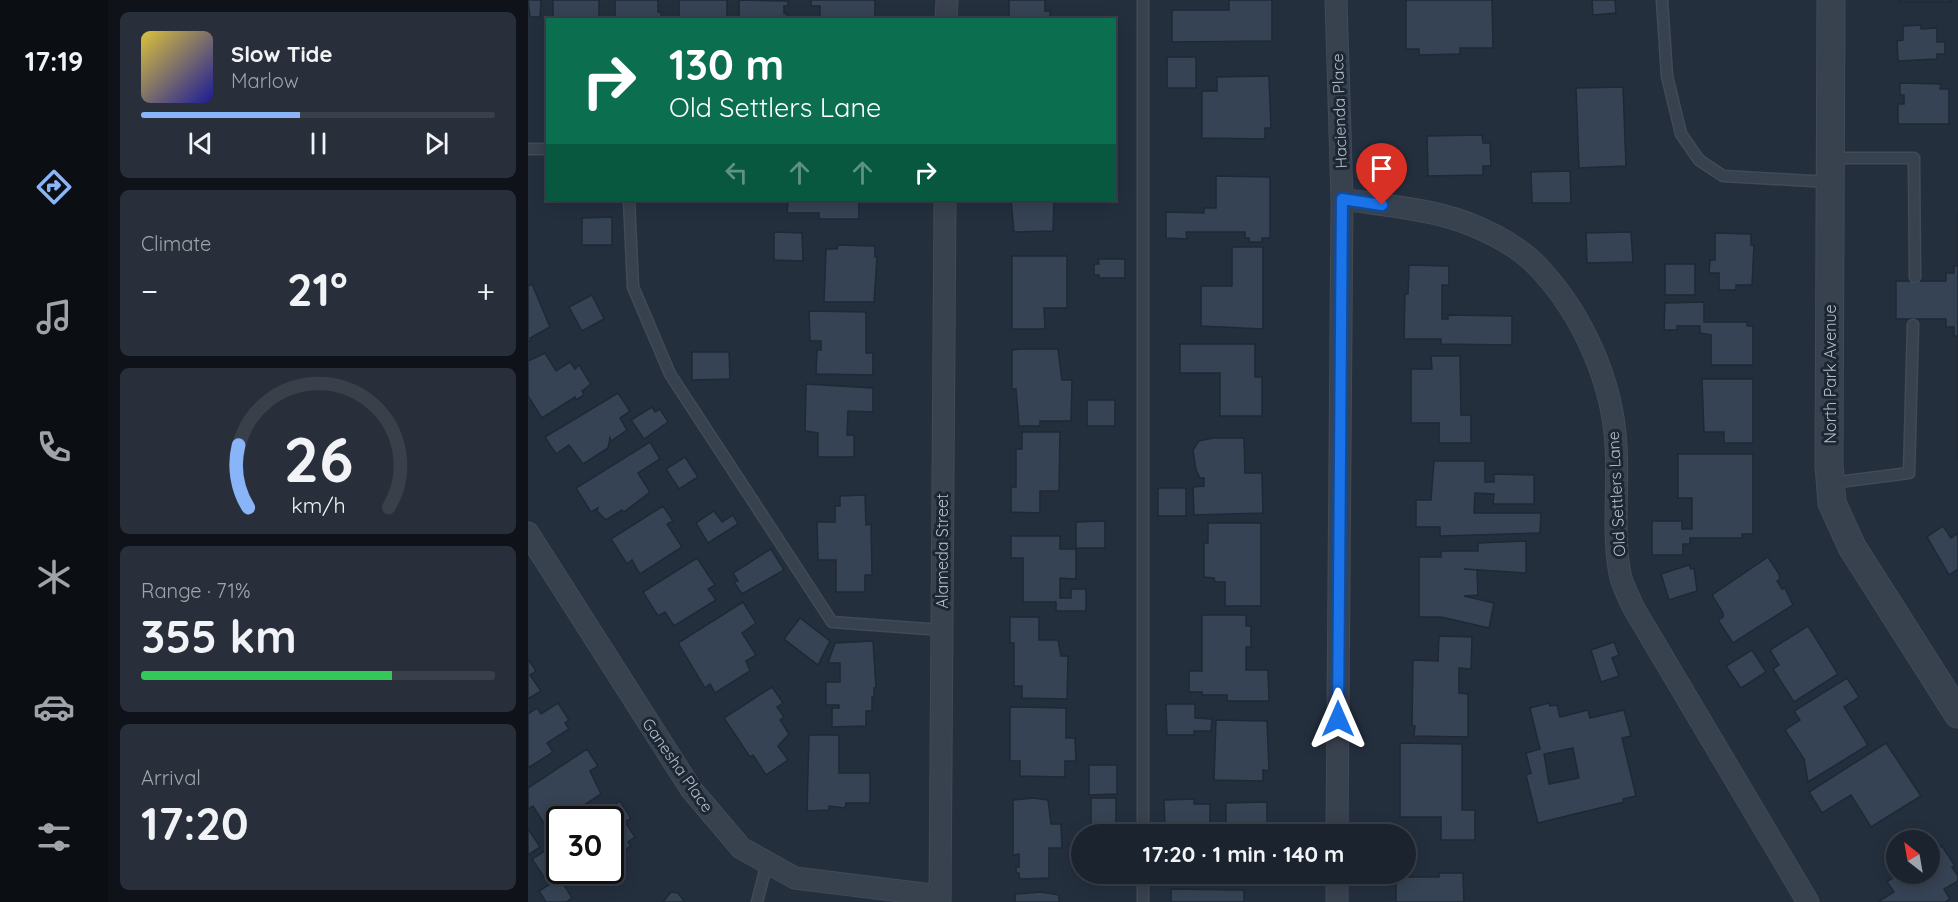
<!DOCTYPE html>
<html lang="en">
<head>
<meta charset="utf-8">
<style>
	body { margin:0; font-family:Quicksand,sans-serif; background:#282f3a; color:#f1f3f6; height:100vh; display:flex; flex-direction:column; font-size:22px; white-space:nowrap }
	* { box-sizing:border-box; margin:0 }
	p { font-size:20px; color:#a0a4aa }
	.icon { flex:none; width:33px; height:33px; fill:none; stroke:currentColor; stroke-width:2; stroke-linecap:round; stroke-linejoin:round }
	.map { position:relative; flex:1; overflow:hidden }
	.sheet { display:flex; flex-direction:column; gap:12px; padding:12px; background:#0f1319; width:420px }
	.sheet>* { flex:none }
	.banner { position:absolute; left:18px; top:18px; width:570px; height:183px; border-radius:0px; box-shadow:0 3px 15px #0003,0 0 0 2px #39404a; background:#0b6e4f; color:#fff; overflow:hidden }
	.needle { width:39px; rotate:329deg }
	.tools { position:absolute; left:1358px; top:830px; display:grid; gap:12px }
	.tools a { display:grid; place-items:center; width:54px; height:54px; border-radius:50%; background:#1b232e; box-shadow:0 3px 15px #0003,0 0 0 2px #39404a; font-size:30px }
	.speed { position:absolute; left:18px; top:806px; display:flex; gap:12px; font-size:30px; font-weight:700; text-align:center }
	.speed>* { display:grid; place-content:center; width:78px; height:78px; border-radius:50%; background:#1b232e; box-shadow:0 3px 15px #0003,0 0 0 2px #39404a; line-height:1 }
	.speed .limit { border:3px solid #111; border-radius:9px; background:#fff; color:#111 }
	.pin { position:absolute; display:grid; place-items:center; width:51px; height:51px; color:#fff; margin:-62px -26px; border-radius:50% 50% 50% 0; rotate:-45deg; box-shadow:0 0 6px #0007 }
	.pin .icon { rotate:45deg }
	.me { position:absolute; width:66px; margin:-33px; rotate:0deg; stroke-linejoin:round; filter:drop-shadow(0 0 4px #0008) }
	.turn { display:flex; align-items:center; gap:21px; height:126px; padding:0 24px; font-size:27px }
	.turn .icon { width:78px; height:78px; stroke-width:2.5 }
	.turn b { display:block; font-size:42px; line-height:51px }
	.lanes { display:flex; align-items:center; height:57px; padding:0 24px; background:#0003; justify-content:center; gap:30px; direction:ltr }
	.lanes .off { opacity:.35 }
	.big { font-size:45px; font-weight:700; line-height:1.1 }
	.sheet .widget { flex:1; display:flex; flex-direction:column; justify-content:center; gap:9px; min-width:0; padding:0 21px; border-radius:9px; background:#282f3a }
	.sheet .dial { align-items:center; gap:0 }
	.dial svg { height:156px; overflow:visible; fill:none; stroke:#39404a; stroke-width:7; stroke-linecap:round; text-anchor:middle }
	.dial text { fill:#f1f3f6; stroke:none }
	.song { display:flex; align-items:center; gap:18px }
	.cover { width:72px; height:72px; border-radius:9px; background:linear-gradient(135deg,hsl(50 70% 55%),hsl(240 70% 35%)) }
	.played { height:6px; border-radius:3px; background:linear-gradient(90deg,#8ab4f8 45%,#39404a 45%) }
	.keys { display:flex; justify-content:space-around; direction:ltr }
	.heat { display:flex; justify-content:space-between; align-items:center; font-size:33px; direction:ltr }
	.charge { height:9px; border-radius:4px; background:linear-gradient(90deg,#34c759 71%,#39404a 0) }
	.trip { position:absolute; left:543px; top:824px; width:345px; height:60px; border-radius:30px; background:#1b232e; box-shadow:0 3px 15px #0003,0 0 0 2px #39404a; font-weight:700; line-height:60px; text-align:center }
	main { display:flex; flex:1; min-height:0 }
	.tabs { display:flex; flex-direction:column; width:108px; justify-content:space-around; align-items:center; background:#0b0e12; color:#a0a4aa }
	.tabs .icon { width:42px; height:42px }
	.tabs .current { color:#8ab4f8 }
	.tabs b { font-size:27px; color:#f1f3f6 }
	.map>svg:first-child { display:block }
	.building { fill:#364354; stroke:#1f2835; stroke-width:1.5; fill-rule:evenodd }
	.lines { fill:none; stroke-linecap:round; stroke-linejoin:round }
	.service-casing { stroke:#414a57; stroke-width:13 }
	.minor-casing { stroke:#414a57; stroke-width:23 }
	.tertiary-casing { stroke:#414a57; stroke-width:29 }
	.service { stroke:#38414e; stroke-width:10 }
	.minor { stroke:#38414e; stroke-width:21 }
	.tertiary { stroke:#38414e; stroke-width:27 }
	.route-casing { stroke:#114b97; stroke-width:15 }
	.route { stroke:#1a73e8; stroke-width:10 }
	.labels { text-anchor:middle; dominant-baseline:central; stroke-width:6; stroke-linejoin:round; paint-order:stroke }
	.street-label { font-size:16px; fill:#b4bcc9; stroke:#1d2633 }
</style>
</head>
<body>
<main>
<nav class="tabs">
<b>17:19</b>
<svg class="icon current" aria-label="directions" viewBox="0 0 24 24"><path d="M12 3l9 9-9 9-9-9zM9 14v-3h6M13 9l2 2-2 2"/></svg>
<svg class="icon" aria-label="music" viewBox="0 0 24 24"><path d="M9 18V5l10-2v13"/><circle cx="6" cy="18" r="3"/><circle cx="16" cy="16" r="3"/></svg>
<svg class="icon" aria-label="phone" viewBox="0 0 24 24"><path d="M5 4h4l2 5-3 2q2 4 5 5l2-3 5 2v4C11 20 4 13 5 4z"/></svg>
<svg class="icon" aria-label="climate" viewBox="0 0 24 24"><path d="M12 3v18M4 7l16 10M4 17L20 7"/></svg>
<svg class="icon" aria-label="car" viewBox="0 0 24 24"><path d="M5 17H2v-5l4-1 3-4h7l3 4 3 1v5h-3M9 17h6M6 11h13"/><circle cx="7" cy="17" r="2"/><circle cx="17" cy="17" r="2"/></svg>
<svg class="icon" aria-label="filters" viewBox="0 0 24 24"><path d="M4 7h16M4 17h16"/><circle cx="9" cy="7" r="2"/><circle cx="15" cy="17" r="2"/></svg>
</nav>
<section class="sheet">
<div class="widget">
<div class="song"><i class="cover"></i><div><b>Slow Tide</b><p>Marlow</p></div></div>
<div class="played"></div>
<div class="keys"><svg class="icon" aria-label="previous" viewBox="0 0 24 24"><path d="M18 5L8 12l10 7zM5 5v14"/></svg><svg class="icon" aria-label="pause" viewBox="0 0 24 24"><path d="M8 5v14M16 5v14"/></svg><svg class="icon" aria-label="next" viewBox="0 0 24 24"><path d="M6 5l10 7-10 7zM19 5v14"/></svg></div>
</div>
<div class="widget"><p>Climate</p>
<div class="heat"><a>−</a><b class="big">21°</b><a>+</a></div>
</div>
<div class="widget dial"><svg viewBox="0 0 100 80">
<path d="M14 69A42 42 0 1 1 86 69"/>
<path d="M14 69A42 42 0 0 1 9 37" stroke="#8ab4f8"/>
<text x="50" y="56" font-size="32" font-weight="700">26</text>
<text x="50" y="72" font-size="11">km/h</text>
</svg></div>
<div class="widget"><p>Range · 71%</p><b class="big">355 km</b><div class="charge"></div></div>
<div class="widget"><p>Arrival</p><b class="big">17:20</b></div>
</section>
<div class="map">
<svg width="1430" height="902" viewBox="0 0 1430 902">
	<rect width="100%" height="100%" fill="#242f3e"/>
	<g class="building">
		<polygon points="0,0 13,0 12,17 2,17"/>
		<rect x="25" y="0" width="46" height="20"/>
		<polygon points="87,0 130,0 130,12 133,12 133,20 87,20"/>
		<rect x="151" y="0" width="48" height="20"/>
		<polygon points="211,0 260,1 260,6 256,6 256,14 259,13 259,18 211,20"/>
		<polygon points="283,0 347,0 347,20 292,20 292,6 283,6"/>
		<polygon points="481,0 517,0 517,11 522,11 522,18 546,17 546,20 481,20"/>
		<polygon points="701,0 744,0 744,41 644,42 644,10 701,10"/>
		<polygon points="878,0 964,0 965,48 932,48 932,54 891,55 891,49 878,49"/>
		<polygon points="1064,0 1087,0 1088,13 1065,15"/>
		<rect x="1372" y="0" width="51" height="2"/>
		<polygon points="1393,25 1393,29 1409,28 1409,42 1417,42 1417,54 1409,54 1409,59 1370,61 1369,41 1375,40 1375,26"/>
		<rect x="639" y="57" width="29" height="31"/>
		<polygon points="741,76 743,128 737,128 737,139 674,138 674,91 689,91 689,77"/>
		<polygon points="1372,83 1413,84 1412,89 1421,89 1421,124 1370,124 1370,104 1376,104 1376,95 1372,95"/>
		<polygon points="1095,87 1098,166 1051,168 1048,88"/>
		<polygon points="954,135 955,143 962,143 963,166 955,166 955,175 900,176 899,136"/>
		<polygon points="1042,171 1043,203 1004,203 1003,172"/>
		<polygon points="688,176 742,177 742,238 734,238 734,242 721,242 721,238 717,238 717,232 658,232 659,239 638,238 638,212 676,213 676,208 688,208"/>
		<polygon points="260,200 331,200 331,219 291,219 291,213 259,213"/>
		<polygon points="483,200 526,200 525,231 486,232"/>
		<polygon points="1430,212 1430,459 1430,336 1426,336 1426,327 1418,327 1418,319 1368,319 1368,281 1418,281 1418,273 1426,273 1426,266 1430,266"/>
		<polygon points="84,217 84,245 54,245 54,218"/>
		<polygon points="246,232 274,233 275,261 246,260"/>
		<polygon points="1103,232 1105,262 1059,263 1058,233"/>
		<polygon points="1187,233 1223,234 1223,245 1226,245 1224,285 1208,285 1208,290 1191,290 1191,273 1181,273 1182,260 1187,260"/>
		<polygon points="310,245 347,246 347,257 349,257 346,302 296,302 298,249 309,249"/>
		<polygon points="704,247 735,247 735,329 673,326 673,286 704,286"/>
		<polygon points="484,256 539,256 539,308 516,308 517,329 484,329"/>
		<polygon points="570,259 597,259 597,278 571,278 571,275 566,275 566,264 571,264"/>
		<rect x="1137" y="264" width="30" height="31"/>
		<polygon points="881,265 921,266 921,285 914,285 914,319 920,319 920,315 984,316 984,345 913,344 913,339 876,339 877,294 880,294"/>
		<polygon points="4,284 22,327 2,338 3,340 0,342 0,286"/>
		<polygon points="64,295 76,319 54,331 41,307"/>
		<polygon points="1176,302 1176,322 1219,322 1219,326 1225,326 1225,365 1183,365 1183,335 1172,333 1172,326 1149,326 1149,330 1136,330 1137,303"/>
		<polygon points="281,311 338,312 338,353 345,353 345,375 288,374 289,350 293,350 293,341 282,341"/>
		<polygon points="652,344 727,344 727,377 734,377 734,416 692,416 692,373 652,373"/>
		<polygon points="493,349 530,349 534,380 544,380 543,421 512,421 512,426 491,426 488,389 484,389 484,350"/>
		<polygon points="164,352 201,352 202,379 164,380"/>
		<polygon points="17,353 28,371 42,362 47,369 51,365 63,384 54,391 56,395 48,400 47,397 14,418 0,396 0,361"/>
		<polygon points="903,356 932,356 933,415 943,415 943,443 911,443 911,423 883,423 883,369 904,369"/>
		<polygon points="1174,379 1225,379 1225,443 1196,443 1196,432 1176,432"/>
		<polygon points="278,384 345,388 345,412 320,411 319,435 326,435 326,457 290,457 290,433 277,431"/>
		<polygon points="90,393 102,411 92,418 99,430 83,441 82,438 80,448 55,464 41,445 28,454 17,437"/>
		<rect x="559" y="400" width="28" height="26"/>
		<polygon points="124,407 127,412 132,409 140,422 116,439 103,420"/>
		<polygon points="494,432 532,432 531,491 512,491 512,513 483,512 483,487 488,487 488,449 494,449"/>
		<polygon points="685,438 716,438 717,473 734,473 735,513 666,515 665,487 676,486 676,478 672,478 668,470 665,450 671,441"/>
		<polygon points="122,442 132,459 110,473 122,492 96,512 94,510 78,520 69,511 70,508 63,512 48,488"/>
		<polygon points="1150,454 1225,454 1225,534 1214,534 1214,538 1162,538 1162,544 1155,544 1155,555 1124,555 1124,521 1154,521 1154,529 1164,529 1164,498 1150,498"/>
		<polygon points="157,457 170,477 151,489 138,469"/>
		<polygon points="906,461 957,461 957,482 966,482 966,474 1006,475 1006,504 965,504 966,494 947,493 946,513 1013,513 1012,533 912,536 912,527 888,527 888,500 903,500"/>
		<rect x="630" y="488" width="28" height="28"/>
		<polygon points="337,495 338,525 343,524 344,575 337,575 337,592 308,592 308,560 290,560 289,522 307,522 307,506 312,506 312,496"/>
		<polygon points="135,506 145,521 139,524 154,547 112,574 104,560 99,564 83,539"/>
		<polygon points="186,511 194,522 205,515 210,524 180,543 168,523"/>
		<polygon points="577,521 577,548 548,548 548,522"/>
		<polygon points="680,523 733,523 733,606 697,606 697,582 687,582 686,578 676,577 676,543 680,543"/>
		<polygon points="1415,526 1423,538 1430,533 1430,569 1421,575 1399,537"/>
		<polygon points="483,536 532,536 532,549 548,549 548,579 532,578 532,598 543,598 543,589 558,589 558,611 528,611 528,602 495,602 495,558 483,558"/>
		<polygon points="998,541 998,573 936,569 949,570 950,595 936,596 966,603 961,628 913,617 891,617 891,557 913,557 913,551 950,551 950,543"/>
		<polygon points="243,549 256,570 214,594 206,582 210,581 205,573"/>
		<polygon points="1240,557 1251,574 1252,579 1249,581 1254,589 1257,588 1265,605 1205,643 1190,620 1195,617 1195,613 1184,595"/>
		<polygon points="169,558 187,585 180,589 188,600 146,626 137,612 130,616 115,592"/>
		<polygon points="1161,565 1163,569 1166,568 1169,591 1141,600 1133,574"/>
		<polygon points="215,602 228,623 214,633 228,655 218,661 222,671 187,693 182,684 177,688 150,643"/>
		<polygon points="674,615 718,615 718,626 723,626 723,647 718,647 718,670 740,670 741,701 699,701 699,695 674,695 674,692 661,692 661,671 674,671"/>
		<polygon points="482,617 511,617 511,640 530,640 533,656 540,656 539,699 494,698 494,686 486,686 486,643 482,643"/>
		<polygon points="272,618 302,641 290,665 256,639"/>
		<polygon points="1280,626 1310,674 1266,702 1245,669 1251,665 1242,650"/>
		<polygon points="911,636 944,637 943,669 931,668 931,693 940,694 940,737 886,736 887,726 884,726 885,660 910,661"/>
		<polygon points="345,641 348,688 346,688 346,697 344,697 344,711 338,711 338,726 304,727 304,708 311,708 311,705 298,705 298,682 312,682 312,663 300,663 307,643"/>
		<polygon points="1086,642 1091,655 1084,658 1091,676 1073,682 1063,650"/>
		<polygon points="1224,650 1238,672 1213,688 1198,666"/>
		<polygon points="0,659 8,671 2,675 13,691 0,699"/>
		<polygon points="1319,678 1331,697 1316,707 1340,745 1280,782 1276,759 1257,730 1272,720 1266,711"/>
		<polygon points="244,687 255,703 249,707 256,717 252,720 261,734 250,746 260,760 238,775 225,755 222,757 196,718"/>
		<polygon points="30,703 41,720 37,723 41,729 19,743 25,752 0,768 0,714 9,708 13,714"/>
		<path d="M1021 703 1022 706 1029 705 1032 717 1060 710 1062 718 1096 710 1103 736 1094 738 1108 796 1095 799 1096 802 1010 823 998 775 1003 773 998 753 1012 749 1002 708ZM1045 748 1051 778 1021 784 1016 754Z"/>
		<polygon points="638,704 667,704 667,718 684,719 683,731 666,731 666,735 639,735"/>
		<polygon points="482,707 538,708 538,738 547,738 548,761 537,761 537,777 492,776 492,761 482,761"/>
		<polygon points="688,720 739,721 741,771 735,770 735,781 686,780"/>
		<polygon points="281,735 311,735 311,773 342,773 342,803 318,803 317,808 301,806 301,810 279,811"/>
		<polygon points="872,743 934,744 934,810 947,810 947,840 913,840 913,817 872,817"/>
		<polygon points="1358,743 1393,796 1343,827 1323,795 1294,813 1281,792"/>
		<polygon points="59,749 70,766 62,771 73,794 35,819 31,816 17,825 5,806 0,809 0,788"/>
		<polygon points="561,765 589,765 589,794 561,795"/>
		<polygon points="505,798 520,800 523,824 533,824 534,848 521,848 521,878 494,879 491,878 491,873 488,873 488,867 491,867 491,854 485,855 485,800"/>
		<rect x="563" y="798" width="25" height="29"/>
		<polygon points="666,799 666,804 682,804 682,832 637,833 636,800"/>
		<polygon points="92,801 103,818 97,822 107,837 100,842 103,846 82,859 82,819 65,819"/>
		<polygon points="739,802 739,834 698,834 698,803"/>
		<polygon points="0,829 12,847 0,855"/>
		<polygon points="32,841 32,870 43,870 20,883 4,859"/>
		<polygon points="1414,846 1427,866 1424,867 1430,876 1430,881 1416,889 1422,899 1417,902 1350,902 1366,892 1359,882 1372,873 1401,873 1401,855"/>
		<rect x="684" y="873" width="55" height="4"/>
		<polygon points="911,873 935,873 936,902 868,902 868,877 911,877"/>
		<polygon points="32,878 44,898 38,902 18,902 11,891"/>
		<polygon points="643,889 716,890 716,902 643,902"/>
		<polygon points="143,892 150,893 157,902 135,902"/>
		<polygon points="513,892 531,895 531,902 487,902 487,894"/>
	</g>
	<g class="lines">
		<g class="service-casing">
			<g id="service">
				<polyline points="1134,0 1139,76 1153,134 1171,160 1195,176 1301,182"/>
				<polyline points="0,149 20,149"/>
				<polyline points="1303,158 1386,158 1387,277"/>
				<polyline points="101,200 105,287 142,374 304,622 414,630"/>
				<polyline points="1303,483 1381,473 1385,325"/>
				<polyline points="615,834 615,0"/>
				<polyline points="229,902 239,863"/>
				<polyline points="615,902 615,873"/>
			</g>
		</g>
		<g class="minor-casing">
			<g id="minor">
				<polyline points="808,0 814,199 809,834"/>
				<polyline points="418,20 419,0"/>
				<path d="M814 199C847 204 881 207 913 215 946 223 989 243 1012 269 1055 315 1085 383 1088 446 1091 488 1084 532 1092 574 1094 585 1101 597 1105 607L1280 902"/>
				<polyline points="0,533 163,789 213,848 267,878 412,896"/>
				<polyline points="412,902 417,200"/>
				<polyline points="809,902 809,873"/>
			</g>
		</g>
		<g class="tertiary-casing">
			<polyline id="tertiary" points="1303,0 1301,465 1304,503 1324,547 1430,714"/>
		</g>
		<use href="#service" class="service"/>
		<use href="#minor" class="minor"/>
		<use href="#tertiary" class="tertiary"/>
	</g>
	<g class="lines">
		<g class="route-casing">
			<polyline id="route" points="810,719 814,199 854,205"/>
		</g>
		<use href="#route" class="route"/>
	</g>
	<g class="labels">
		<g class="street-label">
			<text transform="translate(811 111) rotate(-92)">Hacienda Place</text>
			<text transform="translate(1302 374) rotate(-90)">North Park Avenue</text>
			<text transform="translate(1088 494) rotate(-93)">Old Settlers Lane</text>
			<text transform="translate(414 551) rotate(-90)">Alameda Street</text>
			<text transform="translate(150 765) rotate(55)">Ganesha Place</text>
		</g>
	</g>
</svg>
<div class="tools">
<a><svg class="needle" viewBox="-14 -14 28 28"><path d="M0-13l5 13h-10z" fill="#e53935"/><path d="M0 13l5-13h-10z" fill="#a0a4aa"/></svg></a>
</div>
<div class="speed"><div class="limit">30</div></div>
<div class="pin" style="left:854px;top:205px;background:#d93025"><svg class="icon" aria-label="arrive" viewBox="0 0 24 24"><path d="M6 21V4h12l-3 4 3 4H6"/></svg></div>
<svg class="me" style="left:810px;top:719px" viewBox="-20 -20 40 40"><path d="M0-17L14 15 0 8-14 15z" fill="#1a73e8" stroke="#fff" stroke-width="4"/></svg>
<div class="trip">17:20 · 1 min · 140 m</div>
<div class="banner">
<div class="turn"><svg class="icon" aria-label="right" viewBox="0 0 24 24"><path d="M7 20v-9h11M14 6l5 5-5 5"/></svg><div><b>130 m</b>Old Settlers Lane</div></div>
<div class="lanes"><svg class="icon off" aria-label="left" viewBox="0 0 24 24"><path d="M17 20v-9H6M10 6l-5 5 5 5"/></svg><svg class="icon off" aria-label="ahead" viewBox="0 0 24 24"><path d="M12 20V5M6 11l6-6 6 6"/></svg><svg class="icon off" aria-label="ahead" viewBox="0 0 24 24"><path d="M12 20V5M6 11l6-6 6 6"/></svg><svg class="icon" aria-label="right" viewBox="0 0 24 24"><path d="M7 20v-9h11M14 6l5 5-5 5"/></svg></div>
</div>
</div>
</main>
</body>
</html>
